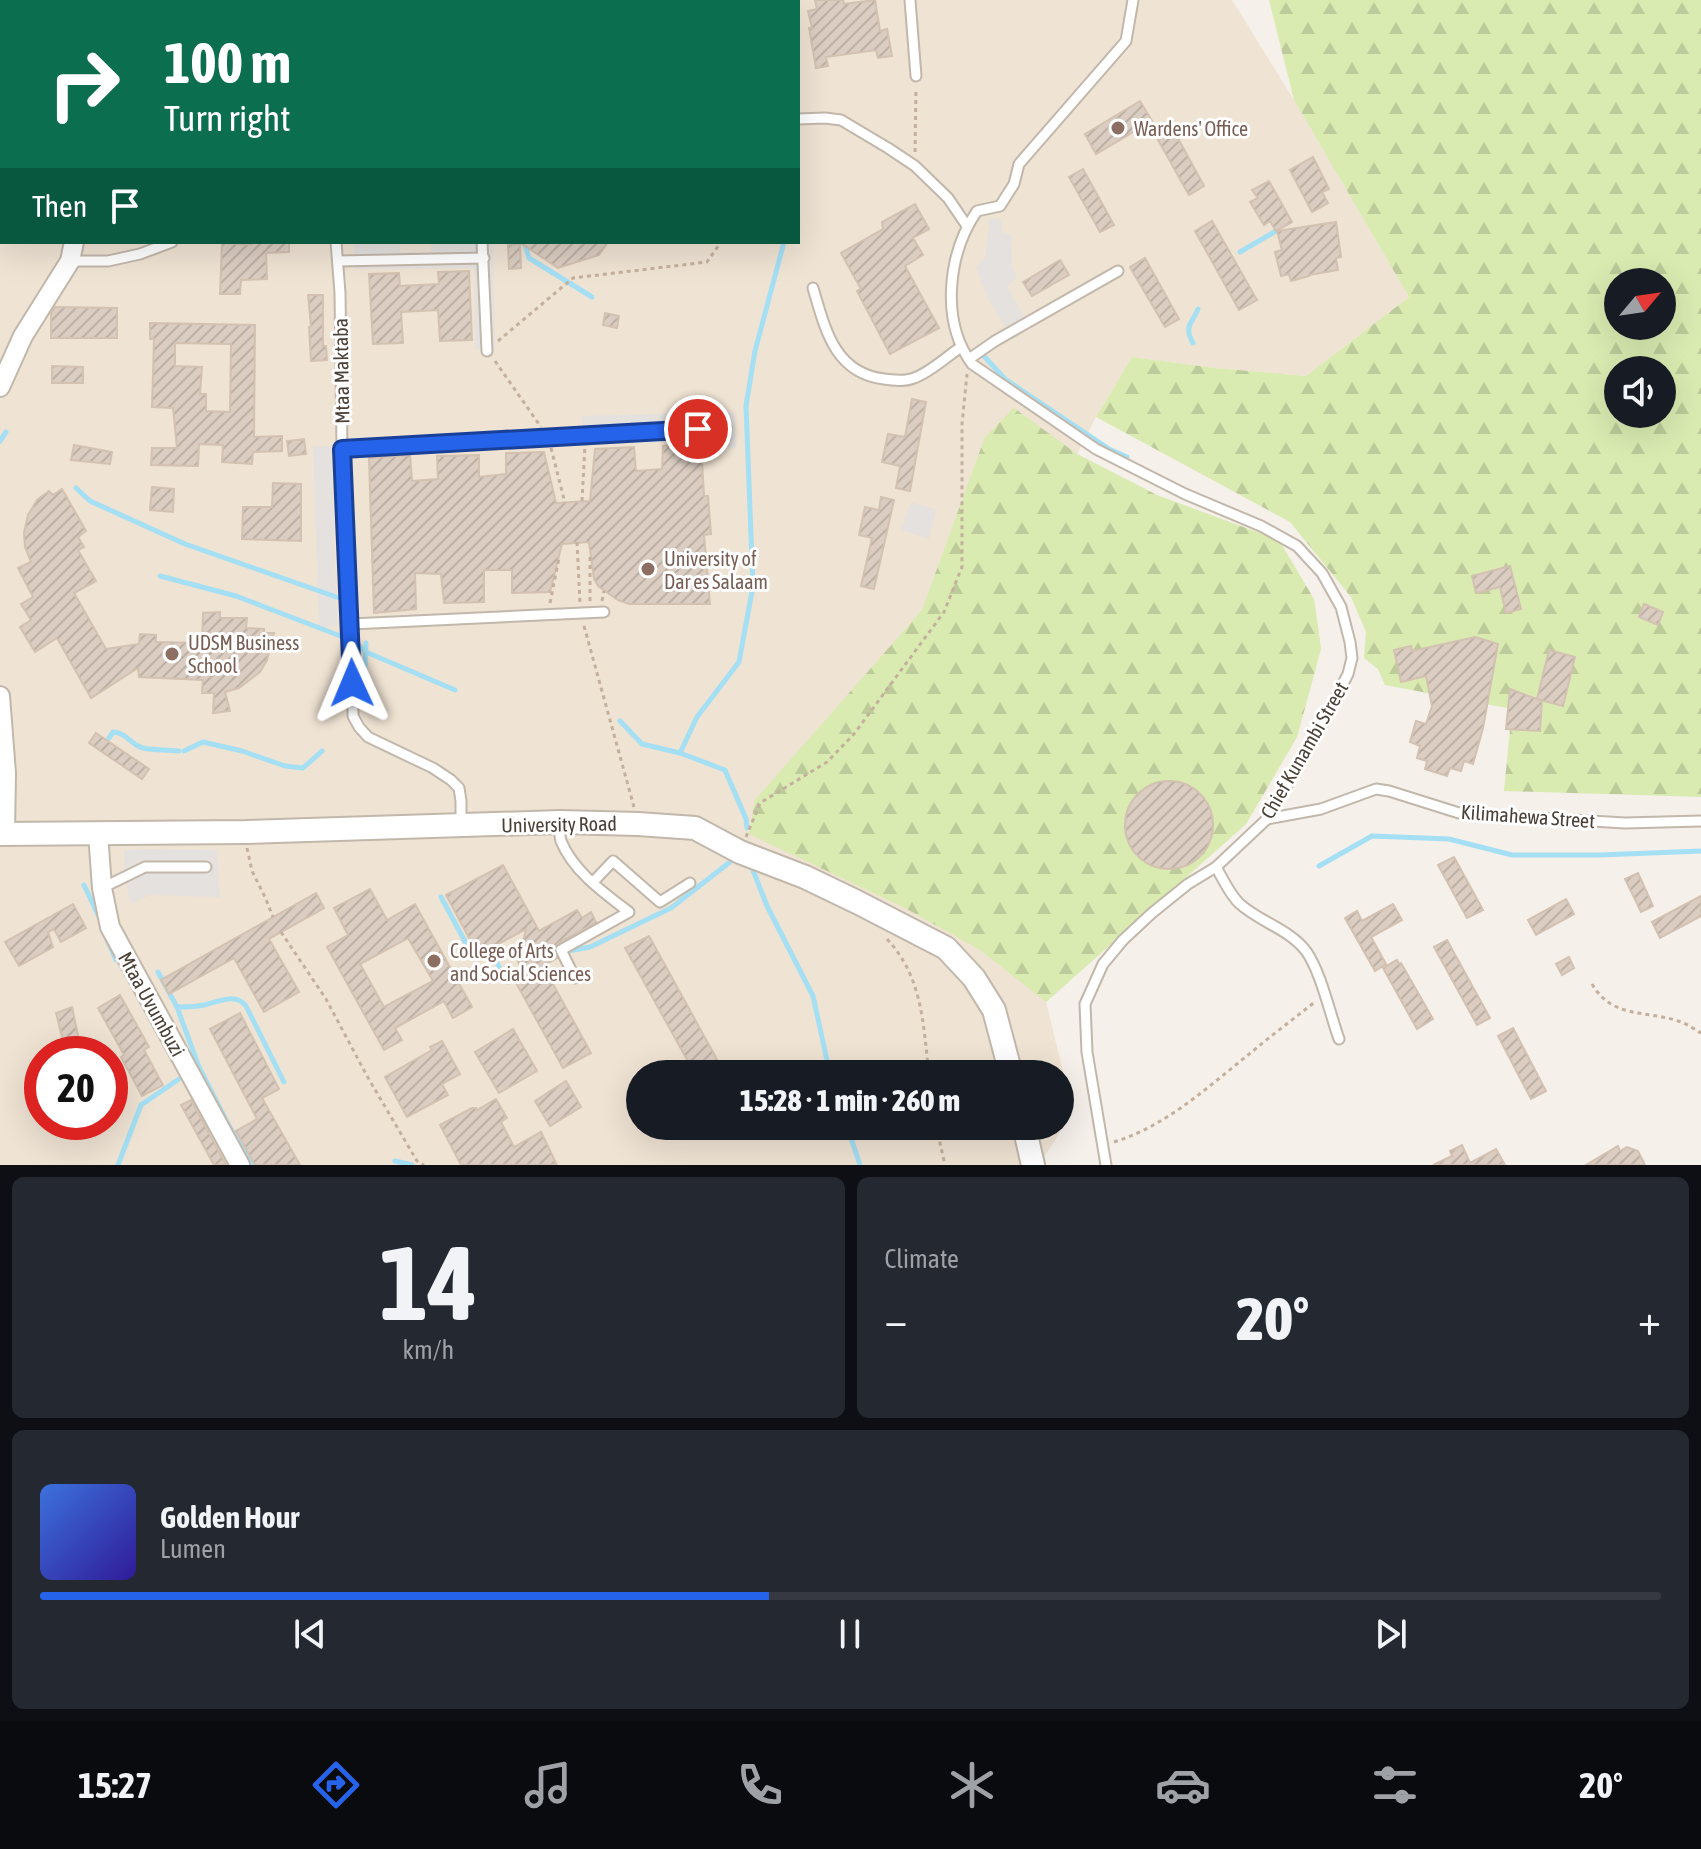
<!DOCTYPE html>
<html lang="en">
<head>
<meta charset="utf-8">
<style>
	body { margin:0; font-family:"Asap Condensed",sans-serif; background:#242831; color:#f1f3f6; height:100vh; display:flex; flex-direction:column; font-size:30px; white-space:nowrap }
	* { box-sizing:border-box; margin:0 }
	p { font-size:26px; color:#9ea1a6 }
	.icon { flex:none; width:44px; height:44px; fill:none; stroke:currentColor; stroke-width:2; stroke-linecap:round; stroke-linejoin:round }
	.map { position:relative; height:1165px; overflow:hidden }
	.sheet { display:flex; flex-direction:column; gap:12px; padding:12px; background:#0d0f14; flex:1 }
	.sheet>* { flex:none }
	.top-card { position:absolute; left:0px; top:0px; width:800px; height:244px; box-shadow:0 8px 32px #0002; background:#0b6e4f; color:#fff; overflow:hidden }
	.needle { width:52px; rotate:61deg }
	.fabs { position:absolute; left:1604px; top:268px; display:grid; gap:16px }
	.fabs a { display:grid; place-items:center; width:72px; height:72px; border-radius:50%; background:#171b24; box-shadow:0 8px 32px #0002; font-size:40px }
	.speed { position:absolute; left:24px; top:1036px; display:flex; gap:16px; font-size:40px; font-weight:700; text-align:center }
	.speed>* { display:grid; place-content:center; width:104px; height:104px; border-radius:50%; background:#171b24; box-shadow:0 8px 32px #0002; line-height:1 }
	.speed .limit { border:12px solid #d22; background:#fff; color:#111 }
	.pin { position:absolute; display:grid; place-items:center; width:68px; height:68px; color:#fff; margin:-34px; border:4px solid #fff; border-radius:50%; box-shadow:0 2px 8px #0007 }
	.me { position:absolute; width:88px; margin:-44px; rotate:359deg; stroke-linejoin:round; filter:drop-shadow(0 0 6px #0008) }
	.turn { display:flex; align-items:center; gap:28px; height:168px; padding:0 32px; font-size:36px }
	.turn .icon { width:104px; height:104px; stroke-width:2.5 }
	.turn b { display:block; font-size:56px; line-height:68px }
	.then { display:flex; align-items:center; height:76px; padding:0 32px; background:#0003; gap:16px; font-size:30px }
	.big { font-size:60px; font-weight:800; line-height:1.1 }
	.sheet .card { flex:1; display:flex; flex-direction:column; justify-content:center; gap:12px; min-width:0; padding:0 28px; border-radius:12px; background:#242831 }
	.sheet .dial { align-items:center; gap:0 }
	.dial b { font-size:104px; line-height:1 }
	.song { display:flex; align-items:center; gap:24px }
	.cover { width:96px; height:96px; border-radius:12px; background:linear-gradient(135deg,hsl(220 70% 55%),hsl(250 70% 35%)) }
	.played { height:8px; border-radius:4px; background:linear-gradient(90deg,#2563eb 45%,#363941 45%) }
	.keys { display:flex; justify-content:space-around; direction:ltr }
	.heat { display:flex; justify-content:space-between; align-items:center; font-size:44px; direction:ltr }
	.sheet .tiles { flex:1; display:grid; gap:12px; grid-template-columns:1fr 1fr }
	.card:last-child { grid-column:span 2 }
	.trip { position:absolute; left:626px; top:1060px; width:448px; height:80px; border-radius:40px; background:#171b24; box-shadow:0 8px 32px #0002; font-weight:800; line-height:80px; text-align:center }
	.tab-bar { display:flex; height:128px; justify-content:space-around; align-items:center; background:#090b0e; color:#9ea1a6 }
	.tab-bar .icon { width:56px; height:56px }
	.tab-bar .current { color:#2563eb }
	.tab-bar b { font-size:36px; color:#f1f3f6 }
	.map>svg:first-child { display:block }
	.education { fill:#efe3d3; fill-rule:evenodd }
	.forest { fill:url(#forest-firs); fill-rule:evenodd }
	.parking { fill:#e4e1de }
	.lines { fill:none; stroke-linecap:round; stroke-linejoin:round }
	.stream { stroke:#a4dff4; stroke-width:5 }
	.building { fill:url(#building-hatch); stroke:#d3c1b1; stroke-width:2; fill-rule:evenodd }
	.service-casing { stroke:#c2b7ab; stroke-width:13 }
	.minor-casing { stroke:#c2b7ab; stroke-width:22 }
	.tertiary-casing { stroke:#c2b7ab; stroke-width:26 }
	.path { stroke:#c4b09c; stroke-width:3; stroke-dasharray:4 4; stroke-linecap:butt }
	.service { stroke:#fff; stroke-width:9 }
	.minor { stroke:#fff; stroke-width:18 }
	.tertiary { stroke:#fff; stroke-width:22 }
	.route-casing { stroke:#184099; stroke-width:20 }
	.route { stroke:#2563eb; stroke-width:14 }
	.education-dot { fill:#8d6e63; stroke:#fff; stroke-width:3 }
	.labels { text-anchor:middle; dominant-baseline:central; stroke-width:6; stroke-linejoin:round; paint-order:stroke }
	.education-label { font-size:20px; fill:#785e54; stroke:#fff; text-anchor:start }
	.street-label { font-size:20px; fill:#4a4037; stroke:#fff }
</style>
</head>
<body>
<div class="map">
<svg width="1701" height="1165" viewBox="0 0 1701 1165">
	<defs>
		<pattern id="forest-firs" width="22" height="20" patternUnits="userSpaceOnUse" patternTransform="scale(2)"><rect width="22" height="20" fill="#d9ebb1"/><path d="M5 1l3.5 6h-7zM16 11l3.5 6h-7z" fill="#bccb99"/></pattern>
		<pattern id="building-hatch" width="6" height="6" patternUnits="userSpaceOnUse" patternTransform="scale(2)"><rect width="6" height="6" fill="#dbcdc1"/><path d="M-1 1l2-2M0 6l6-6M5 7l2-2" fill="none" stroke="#bdb1a6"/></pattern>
	</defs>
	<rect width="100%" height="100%" fill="#f5f0ea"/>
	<path class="education" d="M142 0H1232L1294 100 1409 297 1306 376 1215 368 1132 357 1096 417 1077 454 1157 495 1314 599 1321 649 1297 737 1246 824 1046 1002 1073 1112 1039 1165H0V211L2 212V242H798V2H141ZM42 1054H110V1122H42ZM640 1074H1060V1126H640Z"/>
	<g class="forest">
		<polygon points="0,0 73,0 73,2 2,2 2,212 0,211"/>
		<path d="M1269 0H1701V797L1504 791 1512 709 1385 685 1378 669 1364 658 1366 632 1351 597 1290 522 1096 417 1132 357 1215 368 1306 376 1409 297 1294 100ZM1618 282H1662V326H1618ZM1618 370H1662V414H1618Z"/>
		<polygon points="1014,408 1077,454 1157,495 1279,540 1314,599 1321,649 1297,737 1246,824 1046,1002 980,950 905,908 749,834 755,800 922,610 985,437"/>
	</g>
	<g class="parking">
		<polygon points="990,218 1001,220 1002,232 1011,235 1012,266 1017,278 1007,286 1024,317 1005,327 988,298 976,267 985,258"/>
		<polygon points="354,242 400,242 400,252 431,252 431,242 493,242 495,349 475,349 474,268 354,269"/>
		<polygon points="735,412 736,448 705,449 704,441 583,445 582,416"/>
		<polygon points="313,446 331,446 337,626 319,627"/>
		<polygon points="911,502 936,510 929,539 901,530"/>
		<polygon points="154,849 217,850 220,897 150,895 131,904 125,877 124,850"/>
	</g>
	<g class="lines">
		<g class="stream">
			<polyline points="79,2 79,0"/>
			<polyline points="103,2 103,0"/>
			<polyline points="0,25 2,24"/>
			<polyline points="524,242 529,258 592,297"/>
			<polyline points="1240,252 1276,231"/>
			<path d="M1193 343C1183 325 1193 323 1198 309"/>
			<polyline points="982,354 1005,379 1109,449 1127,457"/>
			<polyline points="0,441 6,432"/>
			<polyline points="76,488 90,501 185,544 345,600"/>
			<polyline points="160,576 236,596 343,637"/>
			<polyline points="356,642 366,652 455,690"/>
			<polyline points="358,702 364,686 366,643"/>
			<polyline points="620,721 642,744 680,753 725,770 746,819 747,828"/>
			<path d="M109 738 113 732C128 733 130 745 143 748 154 751 168 749 179 751"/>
			<polyline points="184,751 203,742 242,751 285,766 303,768 322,751"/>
			<polyline points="680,753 697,717 739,662 753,586 746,406 755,351 784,242"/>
			<polyline points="751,865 767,906 813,996 830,1074"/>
			<polyline points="1319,866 1372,836 1449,839 1512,855 1600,855 1701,851"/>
			<polyline points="84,885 99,917"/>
			<polyline points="441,897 474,958 489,949 508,982 530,968"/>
			<polyline points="106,937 116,960"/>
			<polyline points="568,951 590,947 671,908 730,862"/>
			<polyline points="158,972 177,1007 199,1067 229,1126 252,1165"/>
			<path d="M177 1007C186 1007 195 1007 204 1005 219 1002 235 992 246 1006L284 1082"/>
			<polyline points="847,1126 860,1165"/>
			<polyline points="395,1161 412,1165"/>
			<polyline points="118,1165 141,1105 179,1079"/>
		</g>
	</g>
	<g class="building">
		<polygon points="815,0 843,0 844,4 875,0 880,31 887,29 892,56 878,58 876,50 826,57 828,66 816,68 809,28 812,28 808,11 817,9"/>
		<polygon points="1140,101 1152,121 1096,154 1085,134"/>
		<polygon points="1174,131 1204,186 1189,195 1158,140"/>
		<polygon points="1313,157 1329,189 1322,192 1328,203 1312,212 1290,170"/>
		<polygon points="1083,169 1114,225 1100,232 1069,177"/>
		<polygon points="1269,181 1292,222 1276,231 1270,221 1264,225 1250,202 1258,198 1252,190"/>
		<polygon points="915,204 929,229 913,238 923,255 905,266 939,328 890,354 857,291 861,289 841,253 883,229 882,222"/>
		<polygon points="1212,221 1257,300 1239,310 1195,231"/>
		<polygon points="1336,222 1341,257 1336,258 1338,270 1309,275 1309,276 1291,281 1289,274 1281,276 1275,252 1282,250 1277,231"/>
		<polygon points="251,242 289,242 289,252 266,253 267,279 241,280 240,294 220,294 222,243 251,245"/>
		<polygon points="519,242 608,242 599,255 558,268"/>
		<polygon points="520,244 521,268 509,269 508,245"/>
		<polygon points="1145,258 1179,319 1165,327 1130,267"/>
		<polygon points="1060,260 1069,275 1032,296 1023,282"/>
		<polygon points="469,271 472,340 440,341 438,310 401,312 403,343 373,344 369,274 399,273 400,286 439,284 438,272"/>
		<polygon points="308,295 323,295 323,346 326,346 327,360 311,361 309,327 311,326"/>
		<polygon points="55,307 117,308 117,338 51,338 51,314"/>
		<polygon points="605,313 619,316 617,328 603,325"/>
		<path d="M150 323 255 325 254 437 282 436V451L253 452 252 464 222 462 223 445 199 444 198 466 151 465 152 448H177L173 408 152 407 154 339H150ZM175 343 231 344 230 412 206 411V394H200L202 367 175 366Z"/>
		<polygon points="52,366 83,367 83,383 52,383"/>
		<polygon points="912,399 926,402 910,491 896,488 900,466 882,462 888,434 905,437"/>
		<polygon points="304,439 306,454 289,456 287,441"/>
		<polygon points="701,444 704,496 708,496 711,534 704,535 710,604 629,604 618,600 598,586 594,579 589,542 562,544 550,592 512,593 512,570 484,570 484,602 444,603 441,574 415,573 416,609 374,613 369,458 410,455 412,481 438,479 437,456 479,455 479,477 506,474 506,453 544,452 556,503 590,501 595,449 634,447 636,471 662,469 663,446"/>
		<polygon points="74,445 112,452 110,464 71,460"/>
		<polygon points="273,483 301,484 301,541 242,539 243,507 272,507"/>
		<polygon points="152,487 174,489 173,512 150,510"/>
		<polygon points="62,489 86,531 78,537 84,547 78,550 96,581 74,593 106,649 139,644 140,634 156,635 156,642 202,643 203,613 220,612 220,618 247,618 246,628 264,629 264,633 274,633 267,660 260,672 239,688 225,692 230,711 213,713 214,693 202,693 203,680 139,677 138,668 91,698 57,638 35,652 20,627 31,620 21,604 33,597 18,568 31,562 25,547 24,533 28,515 37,500 49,491 53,495"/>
		<polygon points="881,497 894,500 874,589 861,586 872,538 859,535 865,507 879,510"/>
		<polygon points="1510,566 1521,609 1506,613 1500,587 1476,593 1472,576"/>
		<polygon points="1644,604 1663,612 1658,625 1639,617"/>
		<polygon points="1475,637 1498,644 1483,728 1473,764 1464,761 1461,771 1450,768 1447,776 1425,769 1427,761 1417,758 1420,746 1410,742 1416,721 1426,724 1432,706 1426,676 1401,682 1394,650 1411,646 1412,651"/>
		<polygon points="1549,650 1575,657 1563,706 1537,699"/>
		<polygon points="1510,689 1542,701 1540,731 1506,729"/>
		<polygon points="96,733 149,769 142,779 89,743"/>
		<circle cx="1169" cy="825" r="44"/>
		<polygon points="1454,857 1483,910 1467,918 1438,865"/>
		<polygon points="503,865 539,931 577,910 582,918 591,912 596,922 557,944 554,950 557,958 543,966 591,1053 563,1068 515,981 526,975 518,962 526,929 478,955 446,895"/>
		<polygon points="1638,873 1653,906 1641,912 1625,879"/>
		<path d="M370 889 387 920 415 904 472 1007 453 1018 444 1001 395 1028 402 1040 384 1050 327 947 348 935 334 908ZM408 938 433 981 384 1007 360 964Z"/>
		<polygon points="316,893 324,908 269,939 299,992 264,1012 234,958 169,994 161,980"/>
		<polygon points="1701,896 1701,916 1660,938 1652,922"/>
		<polygon points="1566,899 1574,914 1536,935 1528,920"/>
		<polygon points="73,904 86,928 61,942 54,929 48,932 53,947 19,966 5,942"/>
		<polygon points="1393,904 1402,920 1371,937 1386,964 1375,971 1345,918 1357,911 1362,921"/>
		<polygon points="649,936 725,1074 695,1074 625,948"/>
		<polygon points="1447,940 1490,1018 1477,1025 1434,947"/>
		<polygon points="1569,957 1574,968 1562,975 1556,964"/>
		<polygon points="1397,960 1399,964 1401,963 1433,1019 1417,1029 1383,968"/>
		<polygon points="120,995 149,1047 144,1050 163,1085 142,1096 121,1057 124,1055 98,1008"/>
		<polygon points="72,1007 80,1045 65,1048 56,1013"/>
		<polygon points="240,1013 279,1089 262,1098 300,1165 255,1165 236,1131 257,1119 210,1029"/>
		<polygon points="1513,1028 1546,1091 1531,1099 1498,1036"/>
		<polygon points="513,1029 537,1071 499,1093 475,1052"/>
		<polygon points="442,1041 460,1074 442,1084 448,1095 407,1117 385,1077 432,1050 430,1047"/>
		<polygon points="566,1081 581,1107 550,1126 535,1101"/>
		<polygon points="496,1099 507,1118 501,1122 514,1147 541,1132 557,1165 461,1165 440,1125 472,1108 476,1108 477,1110"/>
		<polygon points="191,1100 226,1165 214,1165 181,1105"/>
		<polygon points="1462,1145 1470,1163 1496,1149 1505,1165 1433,1165 1452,1156 1450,1151"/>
		<polygon points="1618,1146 1620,1151 1627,1147 1638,1151 1645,1165 1586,1165"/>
	</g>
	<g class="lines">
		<g class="service-casing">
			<g id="service">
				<polyline points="405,0 405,2"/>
				<polyline points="910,0 916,76"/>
				<polyline points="798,119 825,118 841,120 888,148 915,166 948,198 967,226"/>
				<polyline points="336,242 340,293 342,449 353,664 353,716 359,727 368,737 433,768 451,780 459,788 461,801 461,826"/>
				<polyline points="482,242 487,351"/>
				<polyline points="70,261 108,261 140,254 172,242"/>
				<polyline points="338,261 484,258"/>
				<path d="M813 288C825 328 834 373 884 379 894 380 905 382 914 378 931 372 946 357 961 347"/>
				<polyline points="969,359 995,341 1118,271"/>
				<polyline points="342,449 726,427"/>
				<polyline points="351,624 604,612"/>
				<polyline points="1267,819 1321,809 1376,789 1389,791 1459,813 1625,823 1701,821"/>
				<path d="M560 822C560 828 559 835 561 841 573 871 604 893 629 912L561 950 575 978"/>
				<path d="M1216 867C1223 879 1230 895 1240 904 1260 922 1289 929 1306 951 1321 972 1330 1014 1339 1039"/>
				<polyline points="593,882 613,861 660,902 690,883"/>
				<polyline points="102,888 145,867 206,867"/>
				<path d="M1106 1165 1087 1052 1085 1004 1103 964 1123 940 1152 913 1188 884 1216 867 1267 819 1318 733 1348 674 1352 658 1350 642 1341 607 1322 573 1297 546 1261 526 1185 494 1096 449 972 364C940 321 948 253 977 211L1000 206 1014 184 1019 164 1126 41 1133 0"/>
			</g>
		</g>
		<g class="minor-casing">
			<g id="minor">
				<polyline points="91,2 91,0"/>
				<polyline points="0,57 2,56"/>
				<polyline points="0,387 23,336 70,261 74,242"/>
				<polyline points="0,696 6,773 5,833"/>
				<polyline points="98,833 102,888 110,927 240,1165"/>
			</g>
		</g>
		<g class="tertiary-casing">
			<g id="tertiary">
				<polyline points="0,834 245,832 560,822 638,824 695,828 740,852 805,877 857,902 946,948 974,978 994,1010 1011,1074"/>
				<polyline points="1024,1126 1033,1165"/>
			</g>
		</g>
		<g class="path">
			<polyline points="915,152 916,88"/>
			<polyline points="498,341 573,278 707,262 721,242"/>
			<polyline points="495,361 541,427"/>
			<polyline points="551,448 565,503"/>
			<polyline points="582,501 585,445"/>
			<polyline points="577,542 580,603"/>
			<polyline points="590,601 590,556"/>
			<polyline points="602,601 604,591"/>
			<polyline points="550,603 559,558"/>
			<polyline points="584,626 634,807"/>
			<polyline points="746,837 760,803 827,762 854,734 944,612 962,567 962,424 967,374"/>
			<polyline points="247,848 252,871 265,897 273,917"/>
			<polyline points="281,932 326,999 367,1076 417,1161 424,1165"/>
			<path d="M887 939C923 978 923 1024 929 1074"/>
			<path d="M1592 984C1612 1019 1646 1010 1678 1021 1686 1023 1694 1029 1701 1033"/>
			<polyline points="936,1126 945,1165"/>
			<path d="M1114 1142C1167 1126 1210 1085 1253 1051 1273 1034 1295 1018 1316 1001"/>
		</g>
		<use href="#service" class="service"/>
		<use href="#minor" class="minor"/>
		<use href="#tertiary" class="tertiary"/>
	</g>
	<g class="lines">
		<g class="route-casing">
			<polyline id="route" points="352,683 342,449 698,429"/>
		</g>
		<use href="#route" class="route"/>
	</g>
	<g class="education-dot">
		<circle cx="1118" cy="128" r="8"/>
		<circle cx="648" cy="569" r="8"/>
		<circle cx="172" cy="654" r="8"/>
		<circle cx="434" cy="961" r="8"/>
	</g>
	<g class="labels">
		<g class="education-label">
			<text x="1134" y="128">Wardens' Office</text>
			<text x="664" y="558">University of<tspan x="664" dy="23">Dar es Salaam</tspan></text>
			<text x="188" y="642">UDSM Business<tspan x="188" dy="23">School</tspan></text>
			<text x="450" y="950">College of Arts<tspan x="450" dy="23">and Social Sciences</tspan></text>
		</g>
		<g class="street-label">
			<text transform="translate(341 371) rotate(-91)">Mtaa Maktaba</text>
			<text transform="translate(1304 750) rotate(-60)">Chief Kunambi Street</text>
			<text transform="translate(1528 816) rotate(4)">Kilimahewa Street</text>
			<text transform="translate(559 824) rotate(-1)">University Road</text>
			<text transform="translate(152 1004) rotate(61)">Mtaa Uvumbuzi</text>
		</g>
	</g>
</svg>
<div class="fabs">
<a><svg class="needle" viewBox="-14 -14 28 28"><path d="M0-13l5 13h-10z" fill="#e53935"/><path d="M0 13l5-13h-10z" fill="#9ea1a6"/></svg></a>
<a><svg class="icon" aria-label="sound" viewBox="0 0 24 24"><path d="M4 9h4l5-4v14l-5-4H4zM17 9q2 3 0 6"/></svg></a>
</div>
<div class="speed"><div class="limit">20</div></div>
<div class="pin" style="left:698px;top:429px;background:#d93025"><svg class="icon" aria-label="arrive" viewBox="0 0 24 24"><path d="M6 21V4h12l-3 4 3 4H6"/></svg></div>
<svg class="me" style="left:352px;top:683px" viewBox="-20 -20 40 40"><path d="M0-17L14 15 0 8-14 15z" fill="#2563eb" stroke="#fff" stroke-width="4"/></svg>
<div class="trip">15:28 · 1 min · 260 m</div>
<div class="top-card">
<div class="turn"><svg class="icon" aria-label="right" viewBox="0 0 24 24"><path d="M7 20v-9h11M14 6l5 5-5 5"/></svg><div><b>100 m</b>Turn right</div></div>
<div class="then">Then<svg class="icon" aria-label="arrive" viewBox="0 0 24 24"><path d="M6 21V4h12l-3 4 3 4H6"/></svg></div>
</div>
</div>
<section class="sheet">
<div class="tiles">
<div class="card dial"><b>14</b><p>km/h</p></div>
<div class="card"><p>Climate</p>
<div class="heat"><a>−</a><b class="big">20°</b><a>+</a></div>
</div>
<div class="card">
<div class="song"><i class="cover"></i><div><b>Golden Hour</b><p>Lumen</p></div></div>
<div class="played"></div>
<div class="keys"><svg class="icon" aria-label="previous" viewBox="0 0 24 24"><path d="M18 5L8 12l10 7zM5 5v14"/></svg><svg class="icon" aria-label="pause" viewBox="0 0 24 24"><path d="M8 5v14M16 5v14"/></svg><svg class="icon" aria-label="next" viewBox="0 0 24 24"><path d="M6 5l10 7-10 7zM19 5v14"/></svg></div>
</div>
</div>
</section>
<nav class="tab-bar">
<b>15:27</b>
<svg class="icon current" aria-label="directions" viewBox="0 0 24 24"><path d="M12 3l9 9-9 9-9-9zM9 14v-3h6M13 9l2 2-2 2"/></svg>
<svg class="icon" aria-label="music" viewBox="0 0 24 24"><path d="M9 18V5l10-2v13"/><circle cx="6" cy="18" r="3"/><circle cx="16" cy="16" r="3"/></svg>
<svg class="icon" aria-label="phone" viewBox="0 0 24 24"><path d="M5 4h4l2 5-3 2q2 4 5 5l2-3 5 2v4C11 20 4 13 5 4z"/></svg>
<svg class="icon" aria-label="climate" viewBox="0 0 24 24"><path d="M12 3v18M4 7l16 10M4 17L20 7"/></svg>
<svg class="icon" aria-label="car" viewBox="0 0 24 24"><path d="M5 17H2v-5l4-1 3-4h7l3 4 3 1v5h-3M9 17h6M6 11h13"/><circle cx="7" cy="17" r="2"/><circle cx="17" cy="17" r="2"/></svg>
<svg class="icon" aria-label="filters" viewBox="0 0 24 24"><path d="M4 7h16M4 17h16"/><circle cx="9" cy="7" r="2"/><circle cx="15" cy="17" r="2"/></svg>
<b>20°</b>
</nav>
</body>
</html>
